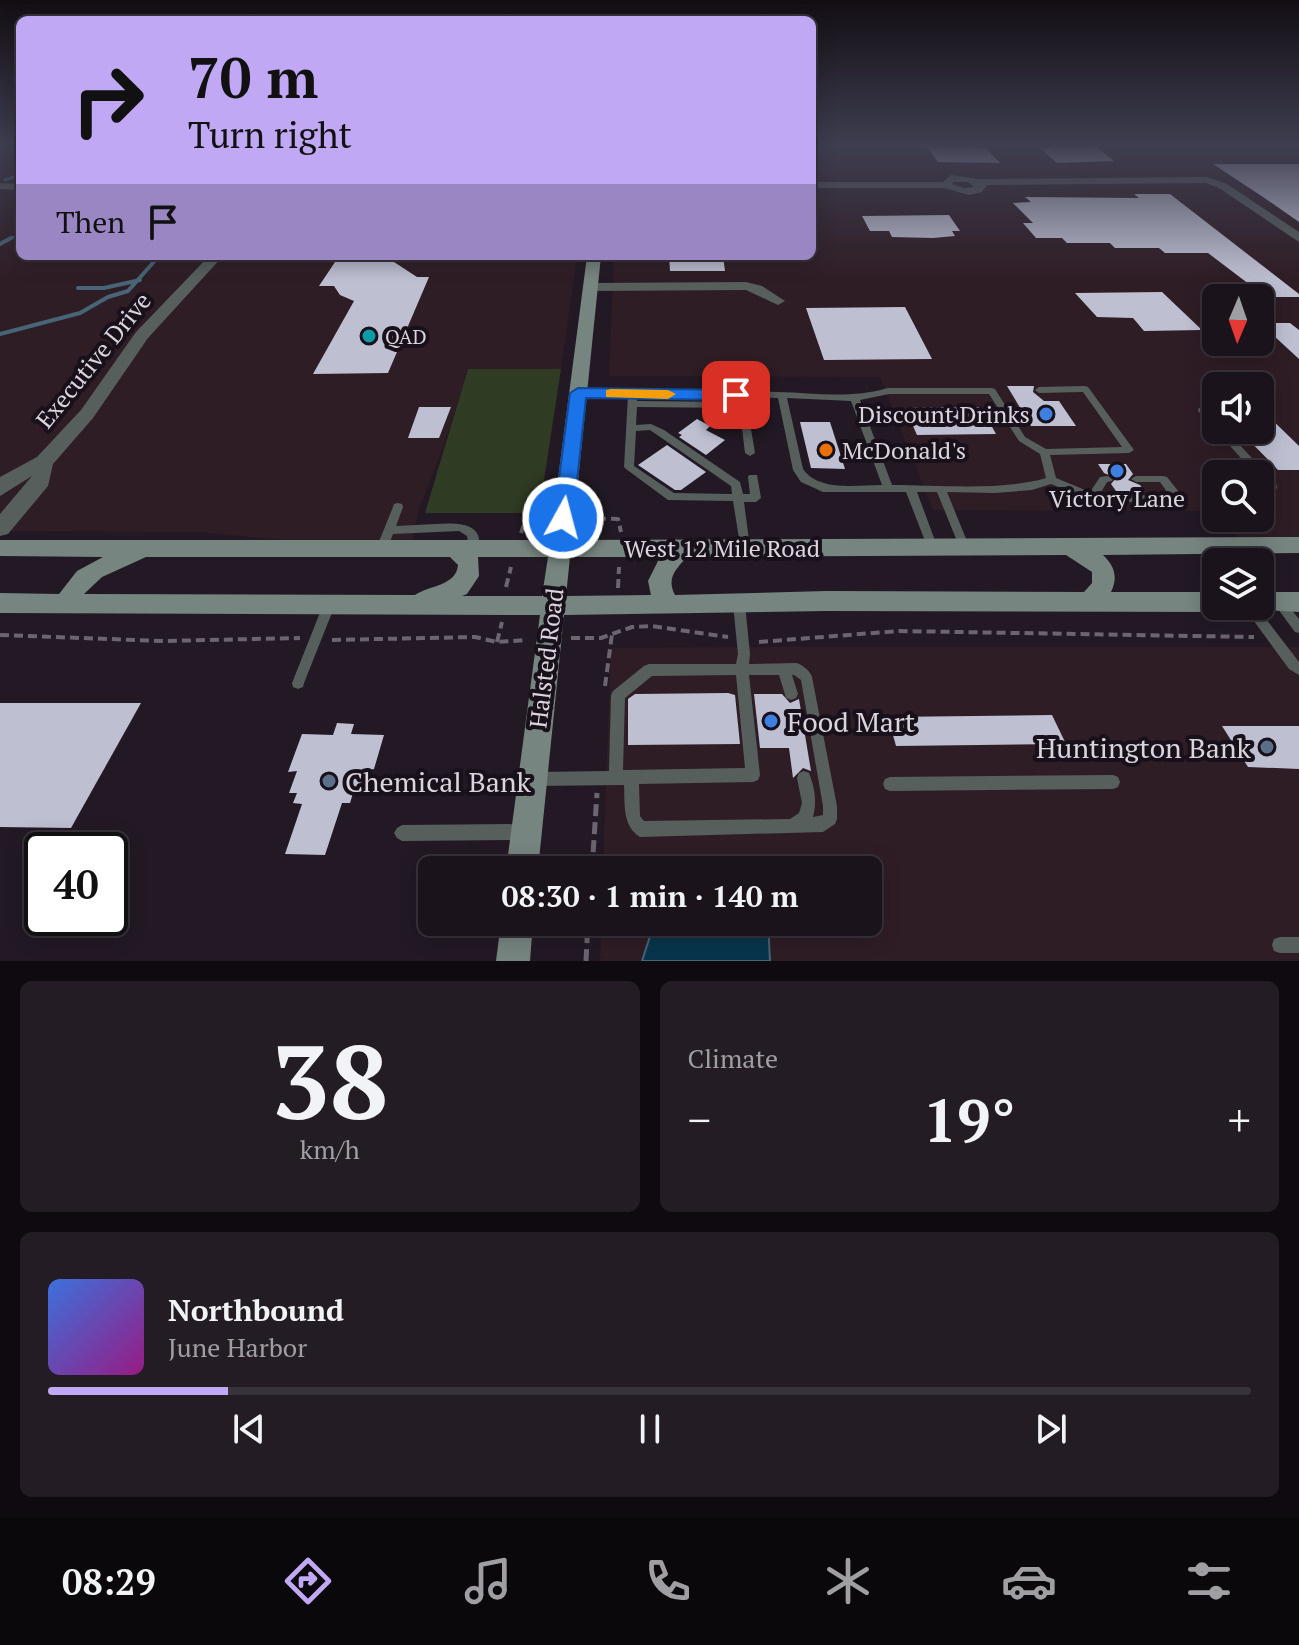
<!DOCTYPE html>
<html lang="en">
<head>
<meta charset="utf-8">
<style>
	body { margin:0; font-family:"PT Serif",serif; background:#231c24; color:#f1f3f6; height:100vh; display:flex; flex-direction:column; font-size:30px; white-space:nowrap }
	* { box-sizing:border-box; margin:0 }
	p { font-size:26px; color:#9f9ea3 }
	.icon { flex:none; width:44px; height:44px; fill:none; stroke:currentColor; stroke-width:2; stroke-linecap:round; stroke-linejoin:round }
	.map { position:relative; height:961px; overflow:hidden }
	.drawer { display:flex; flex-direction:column; gap:20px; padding:20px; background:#0e0a0f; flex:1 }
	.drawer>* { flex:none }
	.hud { position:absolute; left:16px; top:16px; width:800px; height:244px; border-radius:12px; box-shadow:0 4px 20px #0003,0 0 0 2px #38323a; background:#c0a8f4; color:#111; overflow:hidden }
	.needle { width:52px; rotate:182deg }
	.fabs { position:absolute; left:1202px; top:284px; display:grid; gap:16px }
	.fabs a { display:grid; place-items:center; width:72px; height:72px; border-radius:12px; background:#1a131b; box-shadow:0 4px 20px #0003,0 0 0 2px #38323a; font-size:40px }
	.speed { position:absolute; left:24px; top:832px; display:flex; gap:16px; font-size:40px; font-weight:700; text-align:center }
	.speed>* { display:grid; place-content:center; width:104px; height:104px; border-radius:50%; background:#1a131b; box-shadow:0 4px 20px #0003,0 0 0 2px #38323a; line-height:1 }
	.speed .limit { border:4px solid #111; border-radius:12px; background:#fff; color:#111 }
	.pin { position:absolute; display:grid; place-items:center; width:68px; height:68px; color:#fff; margin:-34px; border-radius:16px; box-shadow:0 4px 12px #0006 }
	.me { position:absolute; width:88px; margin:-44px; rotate:7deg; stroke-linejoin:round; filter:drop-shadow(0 0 6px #0008) }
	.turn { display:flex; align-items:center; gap:28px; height:168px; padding:0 40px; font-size:36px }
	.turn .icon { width:104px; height:104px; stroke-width:2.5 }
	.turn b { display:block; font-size:56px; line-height:68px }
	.then { display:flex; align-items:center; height:76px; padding:0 40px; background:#0003; gap:16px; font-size:30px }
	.big { font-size:60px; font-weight:600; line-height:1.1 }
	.drawer .widget { flex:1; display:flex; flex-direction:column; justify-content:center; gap:12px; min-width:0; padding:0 28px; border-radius:12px; background:#231c24 }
	.drawer .dial { align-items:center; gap:0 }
	.dial b { font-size:104px; line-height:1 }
	.song { display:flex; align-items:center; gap:24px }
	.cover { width:96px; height:96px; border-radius:12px; background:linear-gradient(135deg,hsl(220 70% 55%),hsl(310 70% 35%)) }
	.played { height:8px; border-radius:4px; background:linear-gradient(90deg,#c0a8f4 15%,#38323a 15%) }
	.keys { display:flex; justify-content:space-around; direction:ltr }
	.heat { display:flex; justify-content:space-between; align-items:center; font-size:44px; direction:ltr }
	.drawer .tiles { flex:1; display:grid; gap:20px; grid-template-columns:1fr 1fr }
	.widget:last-child { grid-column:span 2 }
	.trip { position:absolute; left:418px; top:856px; width:464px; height:80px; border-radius:12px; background:#1a131b; box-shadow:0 4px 20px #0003,0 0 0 2px #38323a; font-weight:600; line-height:80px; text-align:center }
	.menu { display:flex; height:128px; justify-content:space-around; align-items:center; background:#0a080b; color:#9f9ea3 }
	.menu .icon { width:56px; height:56px }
	.menu .on { color:#c0a8f4 }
	.menu b { font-size:36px; color:#f1f3f6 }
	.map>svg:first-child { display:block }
	.commercial { fill:#2f1d25; fill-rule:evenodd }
	.green { fill:#303b23 }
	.water { fill:#08354b; stroke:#476576; stroke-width:2 }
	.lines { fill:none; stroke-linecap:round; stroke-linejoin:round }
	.stream-far1 { stroke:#476576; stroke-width:3 }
	.stream { stroke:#476576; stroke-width:4 }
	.building { fill:#bec0d2 }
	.path-far1 { stroke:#6c646e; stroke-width:4; stroke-dasharray:9 5; stroke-linecap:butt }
	.path { stroke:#6c646e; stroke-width:5; stroke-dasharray:12 6; stroke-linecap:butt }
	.lane { fill:#565f5c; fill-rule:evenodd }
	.street { fill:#565f5c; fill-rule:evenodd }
	.secondary { fill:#778580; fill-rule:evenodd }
	.route { fill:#1a73e8; stroke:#114b97; stroke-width:2 }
	.slow { fill:#f59e0b }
	.culture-dot { fill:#0f9aa8; stroke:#18101b; stroke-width:3 }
	.shop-dot { fill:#3f7fe0; stroke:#18101b; stroke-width:3 }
	.food-dot { fill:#e8710a; stroke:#18101b; stroke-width:3 }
	.service-dot { fill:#5c6f8a; stroke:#18101b; stroke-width:3 }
	.labels { text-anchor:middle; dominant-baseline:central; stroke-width:8; stroke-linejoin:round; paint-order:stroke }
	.far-poi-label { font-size:20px; fill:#dad4dc; stroke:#18101b; text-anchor:start }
	.street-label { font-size:24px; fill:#dad4dc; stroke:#18101b }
	.poi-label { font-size:24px; fill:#dad4dc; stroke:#18101b; text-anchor:end }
	.near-poi-label { font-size:28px; fill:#dad4dc; stroke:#18101b; text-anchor:start }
</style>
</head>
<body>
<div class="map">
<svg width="1299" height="961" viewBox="0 0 1299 961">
	<rect width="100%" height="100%" fill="#221924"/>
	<g class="commercial">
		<polygon points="0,144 20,144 20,256 577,256 561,369 468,369 444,444 418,512 412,543 290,541 201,532 0,531"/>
		<path d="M812 144H1299V538L1240 539 1223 518H1260V474H1216V511L933 510 880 377 609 376 614 256H812ZM1216 298H1260V342H1216ZM1216 386H1260V430H1216Z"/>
		<polygon points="768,647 1299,647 1299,961 600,961 602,922 868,922 868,870 603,870 611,648"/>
	</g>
	<polygon class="green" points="468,369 561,369 539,513 425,513"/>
	<polygon class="water" points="659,922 768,922 770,961 642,961 654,924"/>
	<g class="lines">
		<g class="stream-far1">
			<polyline points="5,180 20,175"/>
			<polyline points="7,240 20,234"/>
		</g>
		<g class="stream">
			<polyline points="0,244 11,238"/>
			<polyline points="78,288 104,288 140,280"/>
			<polyline points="0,334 80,313 108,297 128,291 159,256"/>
		</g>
	</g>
	<g class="building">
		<polygon points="926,146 986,148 1000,163 938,162"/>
		<polygon points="1050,146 1095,146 1114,161 1057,163 1040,148 1052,148"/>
		<polygon points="1213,164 1299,164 1299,222 1263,197"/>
		<polygon points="1134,194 1170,194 1299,294 1299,297 1266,297 1208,253 1165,253 1159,248 1115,248 1110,243 1067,243 1062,238 1036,238 1023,223 1033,223 1013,203 1031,202 1025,197 1139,198"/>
		<polygon points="949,215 960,231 952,231 955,236 933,238 892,237 889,231 870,231 862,216"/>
		<polygon points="339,256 397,256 394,262 417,277 429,277 388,373 313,374 354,301 340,295 334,286 319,286"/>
		<polygon points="669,256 723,256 725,271 670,271"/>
		<polygon points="1162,292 1202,330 1144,331 1133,318 1097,317 1075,293"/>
		<polygon points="905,307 932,359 824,360 806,308"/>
		<polygon points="1260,323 1290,323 1299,330 1299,359"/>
		<polygon points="1007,386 1034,386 1033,392 1044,401 1059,401 1076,426 1031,426"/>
		<polygon points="419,407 451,407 439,438 408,438"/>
		<polygon points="981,407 996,434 917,435 905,408"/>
		<polygon points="1260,408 1299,446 1299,470 1278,470 1239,430 1260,430"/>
		<polygon points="697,419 710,426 706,430 725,440 706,455 679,437 682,435 678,433"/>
		<polygon points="800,422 830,422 845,469 811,468"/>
		<polygon points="667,445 706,472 681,490 675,490 638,465"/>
		<polygon points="1098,464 1126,464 1133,474 1128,480 1140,485 1145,492 1116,491 1111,484 1116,478 1104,473"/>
		<polygon points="728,693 735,695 740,744 628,745 628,699 635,694"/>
		<polygon points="754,694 782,694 790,703 799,699 811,771 803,768 793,778 789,748 760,748"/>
		<polygon points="0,703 141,703 71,828 0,827"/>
		<polygon points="1052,715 1066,744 896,746 888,717"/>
		<polygon points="337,723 354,724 351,734 384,735 374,769 368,770 362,790 354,790 350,803 342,803 325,855 285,854 302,804 293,803 297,793 289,793 297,771 288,772 302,734 333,735"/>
		<polygon points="1222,726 1299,726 1299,769 1248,767"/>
	</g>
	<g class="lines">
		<g class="path-far1">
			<polyline points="583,518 618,519 621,532"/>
			<polyline points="521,533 526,519 543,518"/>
			<polyline points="506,587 511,567"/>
			<polyline points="618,588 619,567"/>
			<polyline points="0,635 163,641 300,638"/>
			<polyline points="571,638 601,638 632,627 651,626 728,637"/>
			<polyline points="332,640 475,637 497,642 527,640"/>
			<polyline points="497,642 502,622"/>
			<polyline points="759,642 899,631 1254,637"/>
			<polyline points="605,686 612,634"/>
		</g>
		<g class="path">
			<polyline points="592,870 597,793"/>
			<polyline points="586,961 588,922"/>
		</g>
		<g class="lane">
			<path d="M1085 386 1088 387 1134 450 1129 453 1050 455 1056 478 1090 492 1100 477 1108 476 1113 479 1112 481 1107 482 1100 494 1170 496 1160 482H1136L1131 479 1136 476H1163L1167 477 1183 497 1184 500 1183 503 1092 501 1051 484 1032 490 995 493 947 492 969 546 968 549H960L959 546 937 492H917L937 546 936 549H928L927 546 906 492H823L801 482 793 470 778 398 740 397 742 404 748 411 755 453 750 456 745 453 740 412 736 408 637 407 636 425 651 424 664 430 740 482 743 494H750L748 477 749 475H757L761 498 756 502H744L750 548 749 551H741L733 501 668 500 626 469 624 467 628 396H578L574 393 578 390C644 391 711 391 777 392 816 393 850 399 888 388H992L995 389 1025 437 1046 449 1122 447 1083 392 1039 393 1035 390 1039 387ZM889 394H989L1019 441 1040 454 1046 478C1002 491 938 485 892 485L860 400ZM637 396 734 397 733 402 637 401ZM787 398 851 401 882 485C857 485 819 492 803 469ZM650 430 731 486 732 494 674 493 634 466 636 431Z"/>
			<polygon points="1202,407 1205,408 1216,419 1216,428 1213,427 1199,412 1198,410 1199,408"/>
			<polygon points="1216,430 1226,430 1276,484 1277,487 1276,490 1268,490 1260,480 1260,474 1255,474"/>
			<path d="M398 503 402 504 403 507 396 526C409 525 422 525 435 524 456 523 486 521 478 552H470L467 536 459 531 393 534 386 552H378L376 549 393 507 394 504Z"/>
			<polygon points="1279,597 1283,599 1299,619 1299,633 1295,632 1275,605 1273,602 1275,599"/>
			<path d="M739 599 743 601 745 604 750 654 749 664 797 663C804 666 810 671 812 677L837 806V819L835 824 823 832 640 837C622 826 625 803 624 785L536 786 531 784 529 779 531 774 536 772 609 771 611 695 613 691 644 666 649 664H736L738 654 733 604 735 601ZM736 675 745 768 623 770 625 698 652 676ZM749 675H779L786 698 791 700 796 698 798 694 792 675H794L801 680 823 806V815L813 817C817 801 815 789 809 773L804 771 799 773 797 778 802 803 799 813 790 819 644 821 640 816 639 784 753 782 758 780 760 775Z"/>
			<polygon points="329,600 333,602 335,605 304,683 303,687 298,689 293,687 292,683 323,605 325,602"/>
			<polygon points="1243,606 1256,606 1299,662 1299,675 1289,669"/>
			<polygon points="1113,775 1118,777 1120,782 1118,787 1113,789 890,791 885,789 883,784 885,779 890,777"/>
			<polygon points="524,824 529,827 532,832 529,837 524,840 402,841 397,838 394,833 397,828 402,825"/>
			<polygon points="1280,937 1299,937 1299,953 1280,953 1274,951 1272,945 1274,939"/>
		</g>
		<g class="street">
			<path d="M951 175 978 179 1207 177 1227 184 1299 232V242L1219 188 1206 183 987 185 982 192 969 195 944 188H812V182H943ZM954 182H968L974 187 964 188 952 184Z"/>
			<polygon points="0,183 20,184 20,190 0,189"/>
			<polygon points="209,256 223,256 148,338 93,418 53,464 48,486 8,534 0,536 0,514 32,476 0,496 0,477 37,457 81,410 136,332"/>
			<polygon points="746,282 762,286 785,301 778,305 746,290 591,291 584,287 591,283"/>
		</g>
		<g class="secondary">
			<path d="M587 256H601L572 540 1299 537V553L1103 555C1115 566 1118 578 1111 592H1216V606H1226L1216 612 827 611 564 615 538 870H506L540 615 0 613V593L59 594 77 571 103 557 0 556V540H550ZM1066 555 1092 572V583L1084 592 827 591 675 595C666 578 676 569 687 557ZM146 557H450L458 565C456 586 430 585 415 595L84 594 102 577ZM478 557H548L542 596H462L467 594 479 576ZM570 557H660L648 581 651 595 566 596Z"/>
			<polygon points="1260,592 1299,592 1299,612 1252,609 1250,606 1260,606"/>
			<polygon points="501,922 533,922 530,961 496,961"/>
		</g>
	</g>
	<linearGradient id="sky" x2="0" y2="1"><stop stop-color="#130e14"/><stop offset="0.52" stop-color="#3e3e50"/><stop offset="1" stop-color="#3e3e50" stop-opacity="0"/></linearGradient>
	<rect width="1299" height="279" fill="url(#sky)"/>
	<polygon class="route" points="578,388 736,390 744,395 736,400 586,398 573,518 563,525 554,518 570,393"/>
	<polygon class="slow" points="611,389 668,390 676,394 668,399 606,397 606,390"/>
	<circle class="culture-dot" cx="369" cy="336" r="8"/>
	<g class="shop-dot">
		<circle cx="1046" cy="414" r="8"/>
		<circle cx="1117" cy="471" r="8"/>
		<circle cx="771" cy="721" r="8"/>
	</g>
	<circle class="food-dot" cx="826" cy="450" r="8"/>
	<g class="service-dot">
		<circle cx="1267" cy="747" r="8"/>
		<circle cx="329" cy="781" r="8"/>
	</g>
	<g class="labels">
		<g class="far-poi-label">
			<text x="385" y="336">QAD</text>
		</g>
		<g class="street-label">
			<text transform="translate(93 360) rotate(-51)">Executive Drive</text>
			<text x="722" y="548">West 12 Mile Road</text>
			<text transform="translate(546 658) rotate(-83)">Halsted Road</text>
		</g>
		<g class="poi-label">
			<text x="1030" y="414">Discount Drinks</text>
			<text x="842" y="450" text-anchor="start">McDonald's</text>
			<text x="1117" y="498" text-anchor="middle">Victory Lane</text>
		</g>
		<g class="near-poi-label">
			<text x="787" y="721">Food Mart</text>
			<text x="1251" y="747" text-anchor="end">Huntington Bank</text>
			<text x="345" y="781">Chemical Bank</text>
		</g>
	</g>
</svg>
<div class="fabs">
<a><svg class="needle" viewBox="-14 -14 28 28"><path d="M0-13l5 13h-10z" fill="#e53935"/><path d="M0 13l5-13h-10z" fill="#9f9ea3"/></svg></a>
<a><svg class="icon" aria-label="sound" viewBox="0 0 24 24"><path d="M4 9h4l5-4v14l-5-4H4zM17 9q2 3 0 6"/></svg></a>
<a><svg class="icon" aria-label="search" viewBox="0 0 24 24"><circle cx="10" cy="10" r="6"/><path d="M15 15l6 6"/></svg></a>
<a><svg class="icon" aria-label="layers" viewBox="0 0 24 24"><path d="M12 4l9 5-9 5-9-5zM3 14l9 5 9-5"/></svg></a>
</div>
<div class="speed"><div class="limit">40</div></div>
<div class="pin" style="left:736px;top:395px;background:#d93025"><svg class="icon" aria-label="arrive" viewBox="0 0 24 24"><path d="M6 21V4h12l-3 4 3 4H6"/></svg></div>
<svg class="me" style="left:563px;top:518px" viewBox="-20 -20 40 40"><circle r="17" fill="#1a73e8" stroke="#fff" stroke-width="3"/><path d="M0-11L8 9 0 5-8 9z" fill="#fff"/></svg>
<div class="trip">08:30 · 1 min · 140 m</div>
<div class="hud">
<div class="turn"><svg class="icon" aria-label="right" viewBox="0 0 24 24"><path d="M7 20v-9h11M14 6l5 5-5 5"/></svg><div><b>70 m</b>Turn right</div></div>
<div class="then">Then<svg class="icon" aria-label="arrive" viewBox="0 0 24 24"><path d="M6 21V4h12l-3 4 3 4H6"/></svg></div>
</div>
</div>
<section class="drawer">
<div class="tiles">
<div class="widget dial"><b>38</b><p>km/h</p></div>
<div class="widget"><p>Climate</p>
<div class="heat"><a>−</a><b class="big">19°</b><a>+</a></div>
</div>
<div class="widget">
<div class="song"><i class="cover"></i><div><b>Northbound</b><p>June Harbor</p></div></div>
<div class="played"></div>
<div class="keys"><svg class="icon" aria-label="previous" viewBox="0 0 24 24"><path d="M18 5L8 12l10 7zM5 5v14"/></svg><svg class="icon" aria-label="pause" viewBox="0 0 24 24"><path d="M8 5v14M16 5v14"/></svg><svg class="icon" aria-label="next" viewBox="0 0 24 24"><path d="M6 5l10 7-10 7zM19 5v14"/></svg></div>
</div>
</div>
</section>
<nav class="menu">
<b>08:29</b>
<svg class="icon on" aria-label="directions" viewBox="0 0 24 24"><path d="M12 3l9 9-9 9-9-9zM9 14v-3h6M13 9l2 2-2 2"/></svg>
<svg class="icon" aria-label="music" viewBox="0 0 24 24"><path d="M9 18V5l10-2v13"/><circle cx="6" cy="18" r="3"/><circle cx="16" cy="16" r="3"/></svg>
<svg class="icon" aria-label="phone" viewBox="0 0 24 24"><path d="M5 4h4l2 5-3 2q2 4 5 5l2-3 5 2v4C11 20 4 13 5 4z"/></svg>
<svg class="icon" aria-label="climate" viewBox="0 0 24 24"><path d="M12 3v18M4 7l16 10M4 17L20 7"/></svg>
<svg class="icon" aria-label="car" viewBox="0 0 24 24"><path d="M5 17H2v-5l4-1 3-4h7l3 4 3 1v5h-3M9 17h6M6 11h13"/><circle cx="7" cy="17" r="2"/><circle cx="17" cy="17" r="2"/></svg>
<svg class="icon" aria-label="filters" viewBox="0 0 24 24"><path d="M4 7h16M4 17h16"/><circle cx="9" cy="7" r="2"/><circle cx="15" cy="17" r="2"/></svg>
</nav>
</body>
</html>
